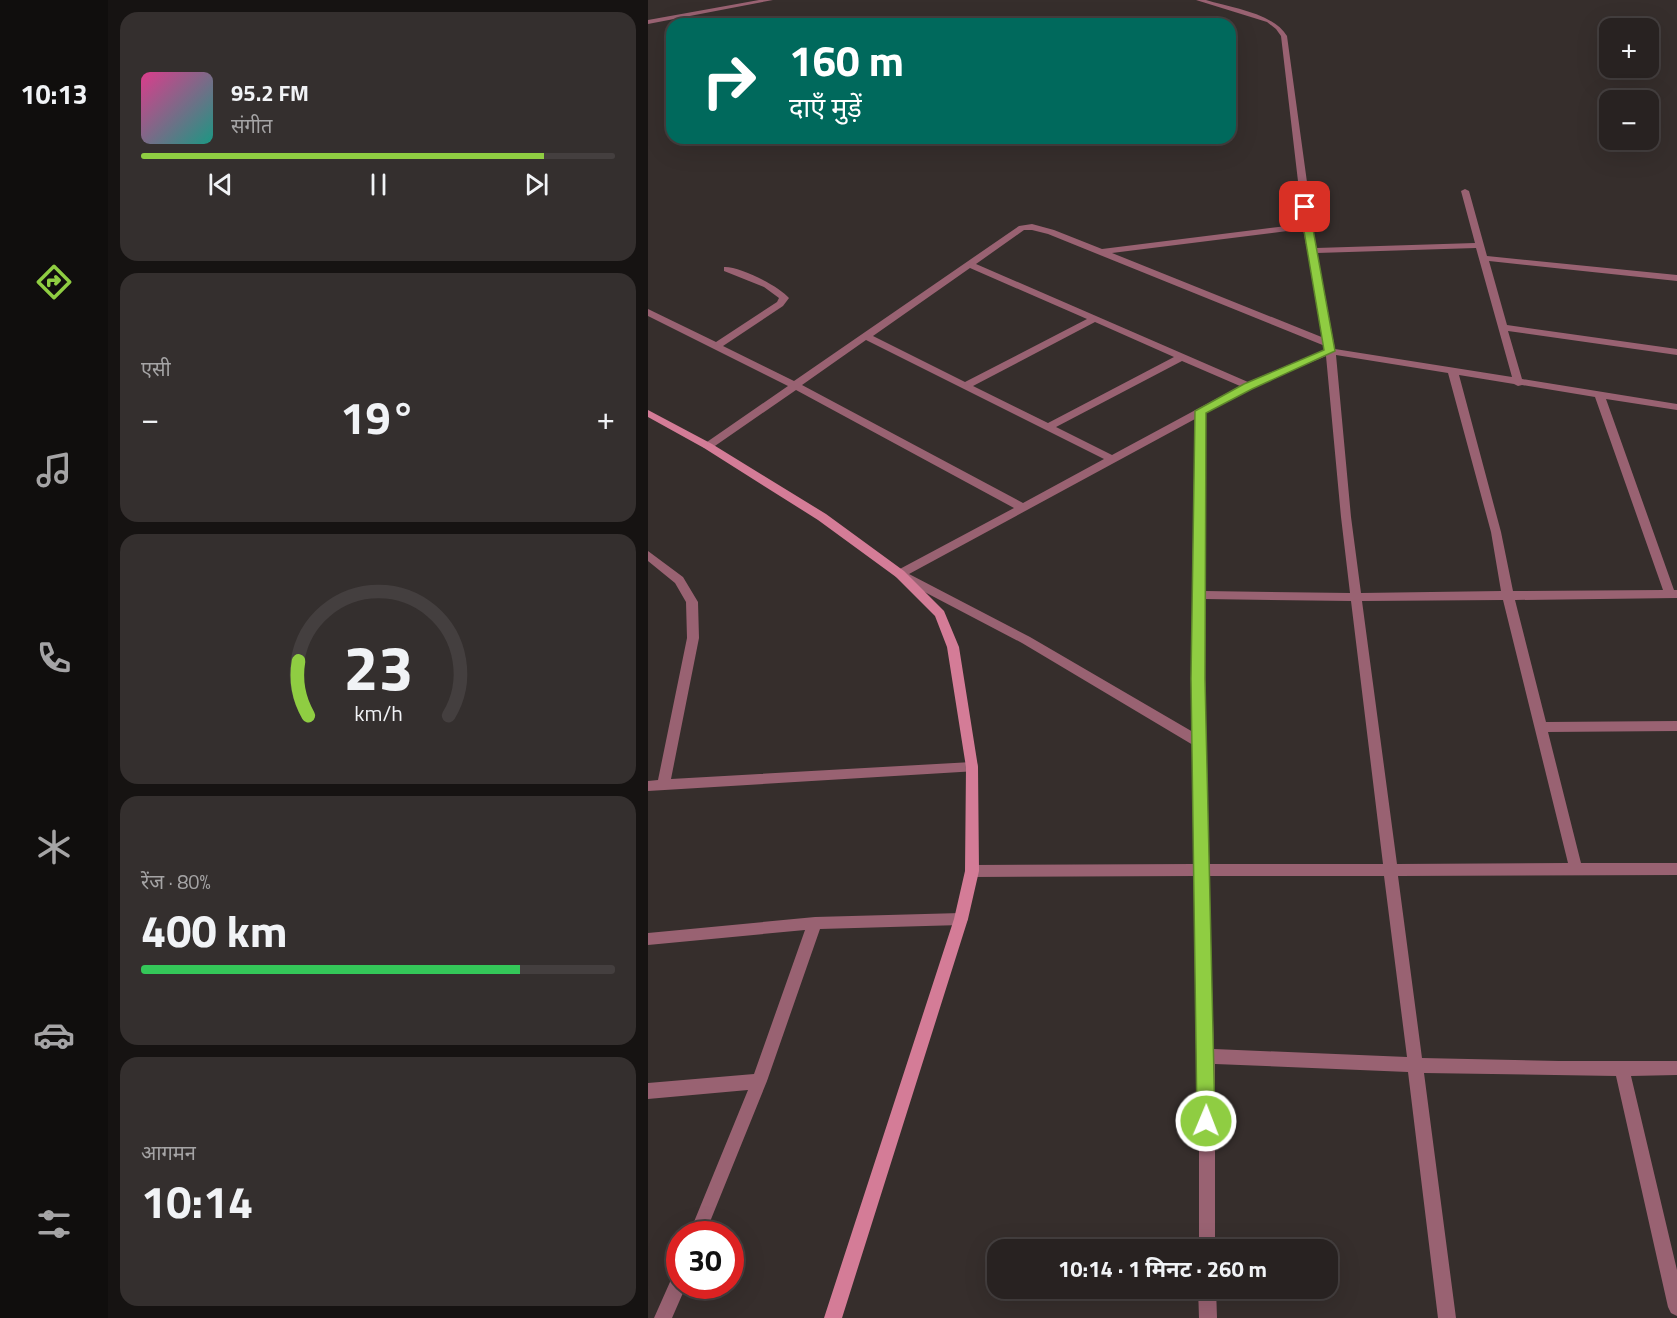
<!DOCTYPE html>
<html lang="hi">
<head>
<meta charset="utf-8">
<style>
	body { margin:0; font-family:"Titillium Web","Noto Sans Devanagari",sans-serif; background:#342f2e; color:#f1f3f6; height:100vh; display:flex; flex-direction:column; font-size:22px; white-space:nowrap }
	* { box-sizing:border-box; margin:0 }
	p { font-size:20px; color:#a5a4a5 }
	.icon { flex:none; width:33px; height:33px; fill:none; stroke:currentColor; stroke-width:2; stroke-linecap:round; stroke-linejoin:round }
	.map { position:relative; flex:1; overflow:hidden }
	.side { display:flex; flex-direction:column; gap:12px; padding:12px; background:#161312; width:540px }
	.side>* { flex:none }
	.top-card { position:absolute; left:18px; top:18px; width:570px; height:126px; border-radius:18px; box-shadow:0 6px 24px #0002,0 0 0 2px #443f3f; background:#00695c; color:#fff; overflow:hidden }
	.buttons { position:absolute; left:951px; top:18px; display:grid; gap:12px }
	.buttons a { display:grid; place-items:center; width:60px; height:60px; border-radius:12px; background:#282221; box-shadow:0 6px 24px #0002,0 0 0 2px #443f3f; font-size:30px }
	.speed { position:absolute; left:18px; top:1221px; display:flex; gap:12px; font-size:30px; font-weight:700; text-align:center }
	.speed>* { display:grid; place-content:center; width:78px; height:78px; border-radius:50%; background:#282221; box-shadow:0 6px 24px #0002,0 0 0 2px #443f3f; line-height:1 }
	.speed .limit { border:9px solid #d22; background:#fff; color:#111 }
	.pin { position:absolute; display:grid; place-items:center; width:51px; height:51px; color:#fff; margin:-26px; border-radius:12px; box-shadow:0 3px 9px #0006 }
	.me { position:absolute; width:66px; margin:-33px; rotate:1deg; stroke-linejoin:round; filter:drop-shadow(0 0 4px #0008) }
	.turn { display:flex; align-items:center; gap:21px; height:126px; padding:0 24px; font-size:27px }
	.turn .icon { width:78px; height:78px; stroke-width:2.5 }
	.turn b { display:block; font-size:42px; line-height:51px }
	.big { font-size:45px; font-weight:700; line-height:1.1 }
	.side .card { flex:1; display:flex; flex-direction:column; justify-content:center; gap:9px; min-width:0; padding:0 21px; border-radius:18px; background:#342f2e }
	.side .dial { align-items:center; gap:0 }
	.dial svg { height:156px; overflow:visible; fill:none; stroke:#443f3f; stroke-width:7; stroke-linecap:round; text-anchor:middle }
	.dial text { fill:#f1f3f6; stroke:none }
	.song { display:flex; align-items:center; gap:18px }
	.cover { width:72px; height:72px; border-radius:9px; background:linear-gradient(135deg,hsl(330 70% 55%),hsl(170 70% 35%)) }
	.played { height:6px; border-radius:3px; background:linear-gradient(90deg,#8fcd42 85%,#443f3f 85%) }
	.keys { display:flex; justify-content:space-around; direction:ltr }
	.heat { display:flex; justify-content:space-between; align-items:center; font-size:33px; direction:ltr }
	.charge { height:9px; border-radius:4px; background:linear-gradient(90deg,#34c759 80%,#443f3f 0) }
	.trip { position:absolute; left:339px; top:1239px; width:351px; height:60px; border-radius:18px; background:#282221; box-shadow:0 6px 24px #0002,0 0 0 2px #443f3f; font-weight:700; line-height:60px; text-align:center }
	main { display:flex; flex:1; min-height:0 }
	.dock { display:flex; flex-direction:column; width:108px; justify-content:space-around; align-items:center; background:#100e0d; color:#a5a4a5 }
	.dock .icon { width:42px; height:42px }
	.dock .current { color:#8fcd42 }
	.dock b { font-size:27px; color:#f1f3f6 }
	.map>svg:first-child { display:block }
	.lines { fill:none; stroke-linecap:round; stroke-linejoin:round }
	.lane { fill:#996272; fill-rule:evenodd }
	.street { fill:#996272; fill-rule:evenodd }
	.secondary { fill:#d47c97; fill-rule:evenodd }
	.route { fill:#8fcd42; stroke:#5d852b; stroke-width:1.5 }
</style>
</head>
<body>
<main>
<nav class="dock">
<b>10:13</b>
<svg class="icon current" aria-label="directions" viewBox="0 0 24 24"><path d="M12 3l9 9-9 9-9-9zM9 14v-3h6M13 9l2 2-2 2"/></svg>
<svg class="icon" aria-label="music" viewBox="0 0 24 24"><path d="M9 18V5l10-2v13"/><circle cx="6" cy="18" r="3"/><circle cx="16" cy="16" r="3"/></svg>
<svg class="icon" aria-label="phone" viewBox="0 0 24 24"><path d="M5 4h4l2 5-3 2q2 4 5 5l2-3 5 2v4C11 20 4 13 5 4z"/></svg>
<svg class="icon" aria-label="climate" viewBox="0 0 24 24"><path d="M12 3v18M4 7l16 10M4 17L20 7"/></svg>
<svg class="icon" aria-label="car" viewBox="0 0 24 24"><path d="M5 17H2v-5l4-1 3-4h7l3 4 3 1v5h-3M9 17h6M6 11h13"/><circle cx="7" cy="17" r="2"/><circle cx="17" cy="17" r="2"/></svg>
<svg class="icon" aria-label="filters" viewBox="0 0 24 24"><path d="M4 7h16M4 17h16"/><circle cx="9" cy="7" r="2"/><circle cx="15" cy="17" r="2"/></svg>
</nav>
<section class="side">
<div class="card">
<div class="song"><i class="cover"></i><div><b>95.2 FM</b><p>संगीत</p></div></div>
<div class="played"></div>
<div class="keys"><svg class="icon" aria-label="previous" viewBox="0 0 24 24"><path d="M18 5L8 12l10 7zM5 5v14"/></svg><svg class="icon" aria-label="pause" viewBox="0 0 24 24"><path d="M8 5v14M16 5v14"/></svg><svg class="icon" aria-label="next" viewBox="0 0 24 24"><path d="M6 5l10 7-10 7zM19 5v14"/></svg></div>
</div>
<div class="card"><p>एसी</p>
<div class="heat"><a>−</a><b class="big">19°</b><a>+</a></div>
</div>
<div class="card dial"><svg viewBox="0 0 100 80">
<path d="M14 69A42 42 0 1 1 86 69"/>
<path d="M14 69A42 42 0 0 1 9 41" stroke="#8fcd42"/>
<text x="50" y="56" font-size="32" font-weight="700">23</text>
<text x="50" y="72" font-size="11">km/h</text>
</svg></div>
<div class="card"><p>रेंज · 80%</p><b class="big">400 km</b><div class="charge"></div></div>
<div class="card"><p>आगमन</p><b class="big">10:14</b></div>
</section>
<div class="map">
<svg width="1029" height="1318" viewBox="0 0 1029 1318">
	<rect width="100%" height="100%" fill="#362e2c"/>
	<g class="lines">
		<polygon class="lane" points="111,0 125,0 0,24 0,20"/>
		<g class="street">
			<path d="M548 0H558C584 8 625 13 639 36L668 248 827 243 813 191 817 189 821 191 839 256 1029 275V281L841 261 859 325 1029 349V355L860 331 874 379 1029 404V410L958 399 1026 590H1029V598L867 600 898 722 1029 721V731L900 732 933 863H1029V875L750 876 774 1058 911 1061H1029V1075L983 1076 1029 1270V1316L1023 1313 1020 1307 968 1076 776 1073 808 1318H790L760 1072 567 1064V1250H551V1056L546 876 324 877 319 875 317 871 319 867 324 865 546 864 545 745 374 643 248 577 246 574 248 571 366 508 148 390 64 448H56L55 446 56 444 140 386 0 316V309L68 342 129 302 131 298 116 287 76 271V267C91 266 131 286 141 298L135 306 75 346 146 381 371 226 384 224 406 230 454 249 655 224 633 36 628 29 619 22ZM655 229 676 338 464 253ZM376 230H384L400 234 677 346 678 349 600 382 328 264ZM828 248 864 377 687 349 669 253ZM322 268 439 319 317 382 225 336ZM447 322 526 357 400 423 325 386ZM218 340 456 459 375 503 154 385ZM688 355 800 373 843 532 853 591 713 593 703 517ZM678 356 693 517 702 593 556 591 557 413 603 388ZM534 361 592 386 464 455 408 427ZM811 375 866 384 870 386 874 385 947 397 1015 590 865 591 853 532ZM547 419 544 595 545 732 382 637 261 574ZM556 599 703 601 735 864H560ZM855 600 920 863 749 864 714 601ZM560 876H736L759 1057 566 1049Z"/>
			<polygon points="0,551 35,577 50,602 51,638 23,779 324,762 329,763 330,767 329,771 0,791 0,781 10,780 39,638 38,602 27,583 0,561"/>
			<polygon points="313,913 318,915 320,919 318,923 313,925 172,929 119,1081 57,1234 41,1234 100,1090 0,1099 0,1083 106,1074 157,930 0,945 0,933 167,917"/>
			<polygon points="32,1271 32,1286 38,1286 24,1318 6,1318 26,1273"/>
			<polygon points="550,1288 568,1288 569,1318 551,1318"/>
		</g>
		<polygon class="secondary" points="0,410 64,444 178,514 256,571 296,611 311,647 330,767 331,871 320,919 194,1318 176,1318 306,919 317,871 318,767 299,647 287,616 248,577 170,520 56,448 0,417"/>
	</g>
	<polygon class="route" points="657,204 661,207 687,351 604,389 558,413 557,679 567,1121 564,1127 558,1130 552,1127 549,1121 543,679 547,411 596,384 676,350 652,207"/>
</svg>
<div class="buttons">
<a>+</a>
<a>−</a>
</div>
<div class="speed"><div class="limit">30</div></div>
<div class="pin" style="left:657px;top:207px;background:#d93025"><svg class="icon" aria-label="arrive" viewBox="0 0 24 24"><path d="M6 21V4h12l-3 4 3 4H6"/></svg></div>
<svg class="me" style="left:558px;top:1121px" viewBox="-20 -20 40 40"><circle r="17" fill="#8fcd42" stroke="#fff" stroke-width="3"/><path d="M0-11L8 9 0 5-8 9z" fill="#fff"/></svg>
<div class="trip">10:14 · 1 मिनट · 260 m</div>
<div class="top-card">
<div class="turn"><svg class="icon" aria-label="right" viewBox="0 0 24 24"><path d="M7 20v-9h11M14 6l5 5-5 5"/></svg><div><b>160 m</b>दाएँ मुड़ें</div></div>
</div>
</div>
</main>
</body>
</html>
